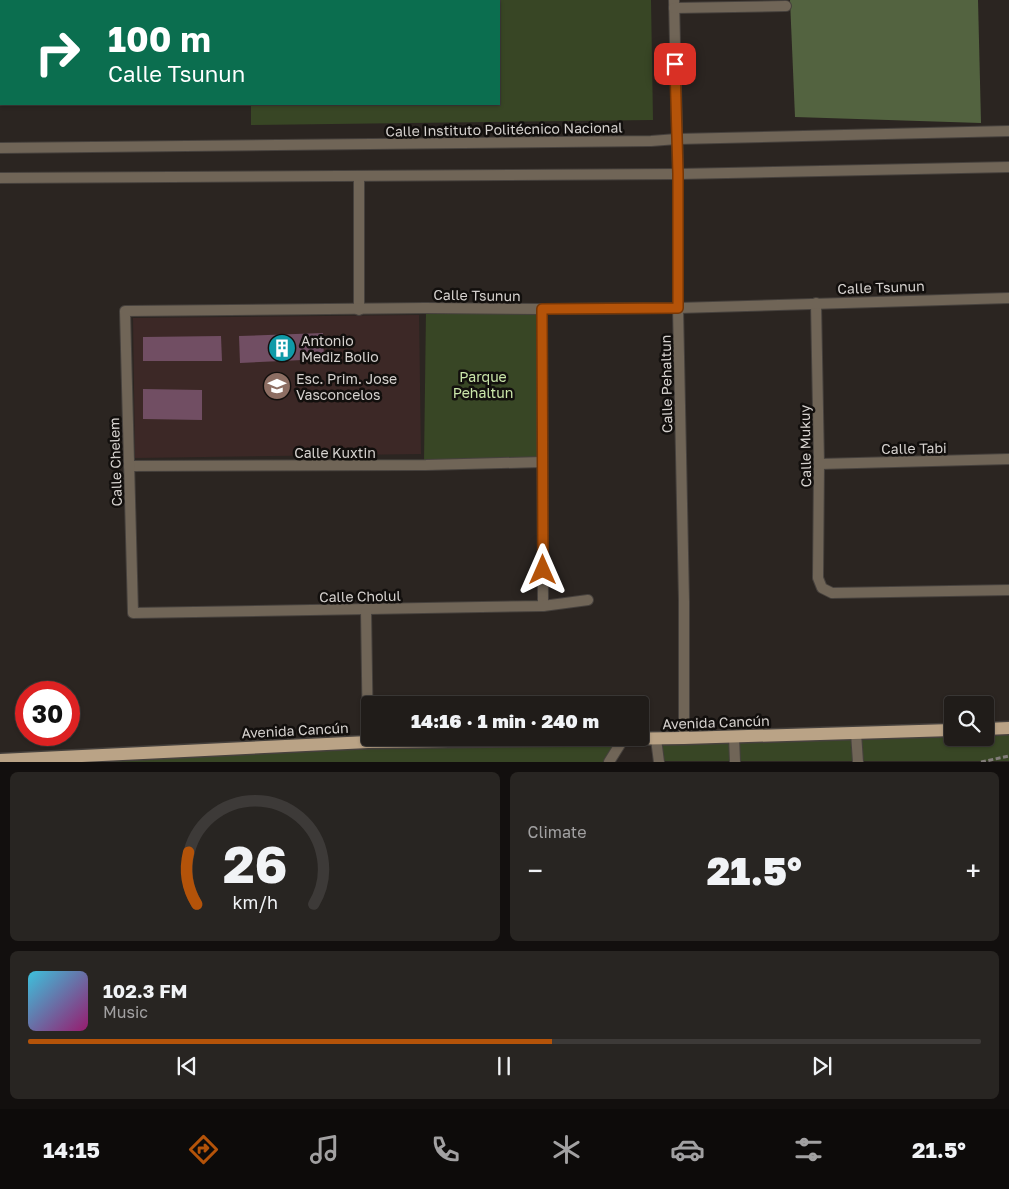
<!DOCTYPE html>
<html lang="en">
<head>
<meta charset="utf-8">
<style>
	body { margin:0; font-family:"Golos Text",sans-serif; background:#282522; color:#f1f3f6; height:100vh; display:flex; flex-direction:column; font-size:19px; white-space:nowrap }
	* { box-sizing:border-box; margin:0 }
	p { font-size:16px; color:#a2a1a2 }
	.icon { flex:none; width:28px; height:28px; fill:none; stroke:currentColor; stroke-width:2; stroke-linecap:round; stroke-linejoin:round }
	.map { position:relative; height:762px; overflow:hidden }
	.panel { display:flex; flex-direction:column; gap:10px; padding:10px; background:#120f0e; flex:1 }
	.panel>* { flex:none }
	.banner { position:absolute; left:0px; top:0px; width:500px; height:105px; box-shadow:0 1px 4px #0004,0 0 0 1px #3d3a38; background:#0b6e4f; color:#fff; overflow:hidden }
	.controls { position:absolute; left:944px; top:696px; display:grid; gap:10px }
	.controls a { display:grid; place-items:center; width:50px; height:50px; border-radius:5px; background:#201c19; box-shadow:0 1px 4px #0004,0 0 0 1px #3d3a38; font-size:25px }
	.speed { position:absolute; left:15px; top:681px; display:flex; gap:10px; font-size:25px; font-weight:700; text-align:center }
	.speed>* { display:grid; place-content:center; width:65px; height:65px; border-radius:50%; background:#201c19; box-shadow:0 1px 4px #0004,0 0 0 1px #3d3a38; line-height:1 }
	.speed .limit { border:8px solid #d22; background:#fff; color:#111 }
	.pin { position:absolute; display:grid; place-items:center; width:42px; height:42px; color:#fff; margin:-21px; border-radius:10px; box-shadow:0 2px 8px #0006 }
	.me { position:absolute; width:55px; margin:-28px; rotate:0deg; stroke-linejoin:round; filter:drop-shadow(0 0 4px #0008) }
	.turn { display:flex; align-items:center; gap:18px; height:105px; padding:0 25px; font-size:22px }
	.turn .icon { width:65px; height:65px; stroke-width:2.5 }
	.turn b { display:block; font-size:35px; line-height:42px }
	.big { font-size:38px; font-weight:800; line-height:1.1 }
	.panel .card { flex:1; display:flex; flex-direction:column; justify-content:center; gap:8px; min-width:0; padding:0 18px; border-radius:8px; background:#282522 }
	.panel .dial { align-items:center; gap:0 }
	.dial svg { height:130px; overflow:visible; fill:none; stroke:#3d3a38; stroke-width:7; stroke-linecap:round; text-anchor:middle }
	.dial text { fill:#f1f3f6; stroke:none }
	.song { display:flex; align-items:center; gap:15px }
	.cover { width:60px; height:60px; border-radius:8px; background:linear-gradient(135deg,hsl(190 70% 55%),hsl(320 70% 35%)) }
	.played { height:5px; border-radius:2px; background:linear-gradient(90deg,#b45309 55%,#3d3a38 55%) }
	.keys { display:flex; justify-content:space-around; direction:ltr }
	.heat { display:flex; justify-content:space-between; align-items:center; font-size:28px; direction:ltr }
	.panel .tiles { flex:1; display:grid; gap:10px; grid-template-columns:1fr 1fr }
	.card:last-child { grid-column:span 2 }
	.trip { position:absolute; left:361px; top:696px; width:288px; height:50px; border-radius:5px; background:#201c19; box-shadow:0 1px 4px #0004,0 0 0 1px #3d3a38; font-weight:800; line-height:50px; text-align:center }
	.dock { display:flex; height:80px; justify-content:space-around; align-items:center; background:#0d0b0a; color:#a2a1a2 }
	.dock .icon { width:35px; height:35px }
	.dock .active { color:#b45309 }
	.dock b { font-size:22px; color:#f1f3f6 }
	.map>svg:first-child { display:block }
	.education { fill:#3c2826 }
	.green { fill:#384625 }
	.forest { fill:#536340 }
	.building { fill:#714e63 }
	.lines { fill:none; stroke-linecap:round; stroke-linejoin:round }
	.minor-casing { stroke:#46413d; stroke-width:12 }
	.tertiary-casing { stroke:#46413d; stroke-width:12 }
	.primary-casing { stroke:#46413d; stroke-width:15 }
	.path { stroke:#827d7a; stroke-width:3; stroke-dasharray:5 2.5; stroke-linecap:butt }
	.minor { stroke:#706557; stroke-width:10 }
	.tertiary { stroke:#706557; stroke-width:10 }
	.primary { stroke:#baa386; stroke-width:12 }
	.route-casing { stroke:#753606; stroke-width:12 }
	.route { stroke:#b45309; stroke-width:9 }
	.labels { text-anchor:middle; dominant-baseline:central; stroke-width:5; stroke-linejoin:round; paint-order:stroke }
	.street-label { font-size:14px; fill:#d6d2cf; stroke:#120f0d }
	.poi-label { font-size:14px; fill:#d6d2cf; stroke:#120f0d; text-anchor:start }
	.park-label { font-size:14px; fill:#cae6a9; stroke:#120f0d }
</style>
</head>
<body>
<div class="map">
<svg width="1009" height="762" viewBox="0 0 1009 762">
	<rect width="100%" height="100%" fill="#2b2521"/>
	<polygon class="education" points="419,315 421,454 135,458 133,318"/>
	<g class="green">
		<polygon points="248,0 651,0 653,120 251,125 251,104 499,104 499,1"/>
		<polygon points="541,309 541,459 424,462 426,310"/>
		<polygon points="985,731 1009,731 1009,761 658,761 656,739 952,732 952,738 985,738"/>
		<polygon points="624,738 614,762 0,762"/>
	</g>
	<polygon class="forest" points="790,0 978,0 981,123 795,117"/>
	<g class="building">
		<polygon points="323,333 324,359 240,363 239,336"/>
		<polygon points="221,336 222,361 143,361 143,337"/>
		<polygon points="143,389 202,390 202,420 143,419"/>
	</g>
	<g class="lines">
		<g class="minor-casing">
			<g id="minor">
				<polyline points="674,0 678,174 678,308 684,601 684,738"/>
				<polyline points="674,8 786,6"/>
				<polyline points="0,30 1,30"/>
				<polyline points="359,177 359,310"/>
				<polyline points="816,303 819,464 818,578 822,588 832,593 1009,590"/>
				<polyline points="542,309 543,606"/>
				<polyline points="819,464 1009,459"/>
				<polyline points="129,466 426,465 542,462"/>
				<polyline points="588,600 543,606 133,613 125,311 425,308 541,309 678,308 1009,298"/>
				<polyline points="366,610 368,742"/>
				<polyline points="856,733 858,762"/>
				<polyline points="734,737 735,762"/>
				<polyline points="656,739 659,762"/>
				<polyline points="609,762 624,738"/>
			</g>
		</g>
		<g class="tertiary-casing">
			<g id="tertiary">
				<polyline points="0,148 651,141 677,139 1009,131"/>
				<polyline points="0,178 678,174 1009,167"/>
			</g>
		</g>
		<g class="primary-casing">
			<g id="primary">
				<polyline points="985,729 1009,728"/>
				<polyline points="0,760 368,742 684,738 952,730"/>
			</g>
		</g>
		<polyline class="path" points="981,762 1009,756"/>
		<use href="#minor" class="minor"/>
		<use href="#tertiary" class="tertiary"/>
		<use href="#primary" class="primary"/>
	</g>
	<g class="lines">
		<g class="route-casing">
			<polyline id="route" points="543,570 542,309 678,308 678,174 675,64"/>
		</g>
		<use href="#route" class="route"/>
	</g>
	<defs>
		<g id="building-disc" transform="scale(1.4375)"><circle r="9.5" fill="#0f9aa8" stroke="#120f0d"/><path d="M-4-6H4V6H1V3H-1V6H-4ZM-2.5-4.3h1.7v1.8h-1.7ZM.8-4.3h1.7v1.8H.8ZM-2.5-1h1.7V.8h-1.7ZM.8-1h1.7V.8H.8Z" fill="#fff"/></g>
		<g id="school-disc" transform="scale(1.4375)"><circle r="9.5" fill="#8d6e63" stroke="#120f0d"/><path d="M0-5L7-2L0 1L-7-2ZM-4 1L0 2.5L4 1V4Q0 6-4 4Z" fill="#fff"/></g>
	</defs>
	<g fill-rule="evenodd">
		<use href="#building-disc" x="282" y="348"/>
		<use href="#school-disc" x="277" y="386"/>
	</g>
	<g class="labels">
		<g class="street-label">
			<text transform="translate(504 129) rotate(-1)">Calle Instituto Politécnico Nacional</text>
			<text transform="translate(881 287) rotate(-2)">Calle Tsunun</text>
			<text transform="translate(477 295) rotate(1)">Calle Tsunun</text>
			<text transform="translate(666 384) rotate(-91)">Calle Pehaltun</text>
			<text transform="translate(805 446) rotate(-91)">Calle Mukuy</text>
			<text transform="translate(914 448) rotate(-1)">Calle Tabi</text>
			<text x="335" y="452">Calle Kuxtin</text>
			<text transform="translate(115 462) rotate(-92)">Calle Chelem</text>
			<text transform="translate(360 596) rotate(-1)">Calle Cholul</text>
			<text transform="translate(716 722) rotate(-2)">Avenida Cancún</text>
			<text transform="translate(295 730) rotate(-3)">Avenida Cancún</text>
		</g>
		<g class="poi-label">
			<text x="301" y="340">Antonio<tspan x="301" dy="16">Mediz Bolio</tspan></text>
			<text x="296" y="378">Esc. Prim. Jose<tspan x="296" dy="16">Vasconcelos</tspan></text>
		</g>
		<g class="park-label">
			<text x="483" y="376">Parque<tspan x="483" dy="16">Pehaltun</tspan></text>
		</g>
	</g>
</svg>
<div class="controls">
<a><svg class="icon" aria-label="search" viewBox="0 0 24 24"><circle cx="10" cy="10" r="6"/><path d="M15 15l6 6"/></svg></a>
</div>
<div class="speed"><div class="limit">30</div></div>
<div class="pin" style="left:675px;top:64px;background:#d93025"><svg class="icon" aria-label="arrive" viewBox="0 0 24 24"><path d="M6 21V4h12l-3 4 3 4H6"/></svg></div>
<svg class="me" style="left:543px;top:570px" viewBox="-20 -20 40 40"><path d="M0-17L14 15 0 8-14 15z" fill="#b45309" stroke="#fff" stroke-width="4"/></svg>
<div class="trip">14:16 · 1 min · 240 m</div>
<div class="banner">
<div class="turn"><svg class="icon" aria-label="right" viewBox="0 0 24 24"><path d="M7 20v-9h11M14 6l5 5-5 5"/></svg><div><b>100 m</b>Calle Tsunun</div></div>
</div>
</div>
<section class="panel">
<div class="tiles">
<div class="card dial"><svg viewBox="0 0 100 80">
<path d="M14 69A42 42 0 1 1 86 69"/>
<path d="M14 69A42 42 0 0 1 9 37" stroke="#b45309"/>
<text x="50" y="56" font-size="32" font-weight="700">26</text>
<text x="50" y="72" font-size="11">km/h</text>
</svg></div>
<div class="card"><p>Climate</p>
<div class="heat"><a>−</a><b class="big">21.5°</b><a>+</a></div>
</div>
<div class="card">
<div class="song"><i class="cover"></i><div><b>102.3 FM</b><p>Music</p></div></div>
<div class="played"></div>
<div class="keys"><svg class="icon" aria-label="previous" viewBox="0 0 24 24"><path d="M18 5L8 12l10 7zM5 5v14"/></svg><svg class="icon" aria-label="pause" viewBox="0 0 24 24"><path d="M8 5v14M16 5v14"/></svg><svg class="icon" aria-label="next" viewBox="0 0 24 24"><path d="M6 5l10 7-10 7zM19 5v14"/></svg></div>
</div>
</div>
</section>
<nav class="dock">
<b>14:15</b>
<svg class="icon active" aria-label="directions" viewBox="0 0 24 24"><path d="M12 3l9 9-9 9-9-9zM9 14v-3h6M13 9l2 2-2 2"/></svg>
<svg class="icon" aria-label="music" viewBox="0 0 24 24"><path d="M9 18V5l10-2v13"/><circle cx="6" cy="18" r="3"/><circle cx="16" cy="16" r="3"/></svg>
<svg class="icon" aria-label="phone" viewBox="0 0 24 24"><path d="M5 4h4l2 5-3 2q2 4 5 5l2-3 5 2v4C11 20 4 13 5 4z"/></svg>
<svg class="icon" aria-label="climate" viewBox="0 0 24 24"><path d="M12 3v18M4 7l16 10M4 17L20 7"/></svg>
<svg class="icon" aria-label="car" viewBox="0 0 24 24"><path d="M5 17H2v-5l4-1 3-4h7l3 4 3 1v5h-3M9 17h6M6 11h13"/><circle cx="7" cy="17" r="2"/><circle cx="17" cy="17" r="2"/></svg>
<svg class="icon" aria-label="filters" viewBox="0 0 24 24"><path d="M4 7h16M4 17h16"/><circle cx="9" cy="7" r="2"/><circle cx="15" cy="17" r="2"/></svg>
<b>21.5°</b>
</nav>
</body>
</html>
